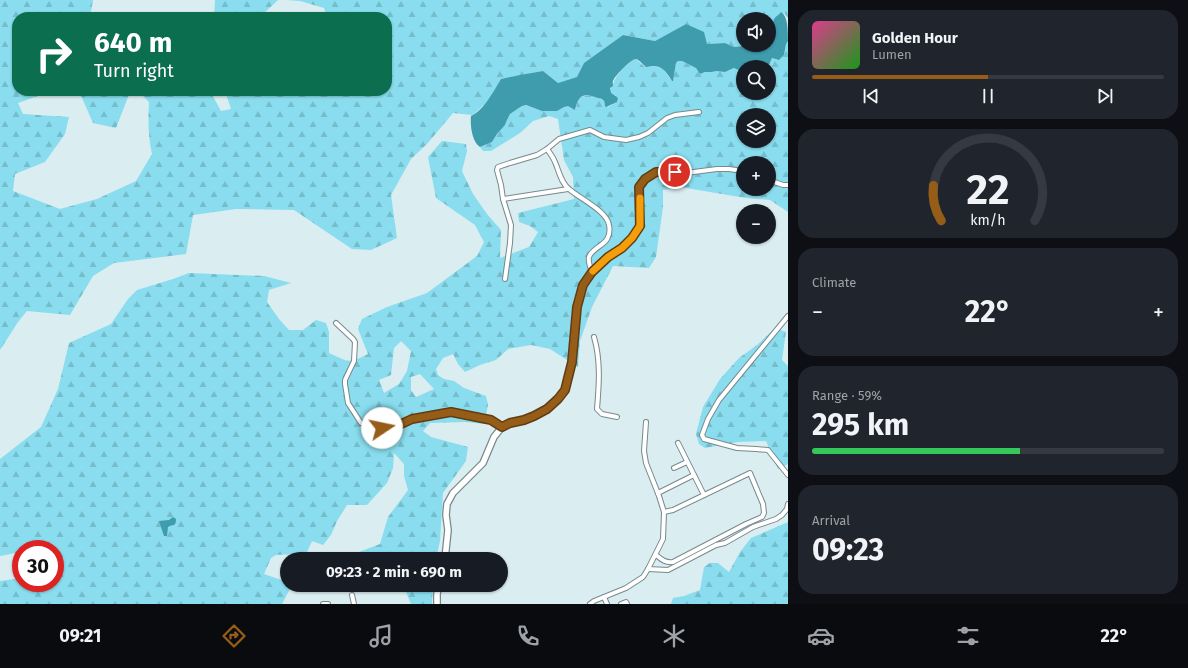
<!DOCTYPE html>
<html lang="en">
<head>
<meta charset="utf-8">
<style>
	body { margin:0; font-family:"Fira Sans",sans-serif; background:#20242c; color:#f1f3f6; height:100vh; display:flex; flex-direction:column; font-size:15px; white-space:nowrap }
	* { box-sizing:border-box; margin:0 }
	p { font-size:13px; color:#9ea1a6 }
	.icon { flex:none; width:22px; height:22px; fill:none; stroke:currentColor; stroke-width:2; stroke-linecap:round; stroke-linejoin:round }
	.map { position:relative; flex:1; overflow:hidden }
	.drawer { display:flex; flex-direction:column; gap:10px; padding:10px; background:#0d0f14; width:400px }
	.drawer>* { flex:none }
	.banner { position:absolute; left:12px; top:12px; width:380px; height:84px; border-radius:16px; box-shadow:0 1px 3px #0004; background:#0b6e4f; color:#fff; overflow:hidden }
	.buttons { position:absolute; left:736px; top:12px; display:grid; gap:8px }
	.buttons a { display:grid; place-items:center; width:40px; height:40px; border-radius:50%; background:#171b24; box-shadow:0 1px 3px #0004; font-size:20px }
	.speed { position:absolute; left:12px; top:540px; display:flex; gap:8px; font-size:20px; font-weight:700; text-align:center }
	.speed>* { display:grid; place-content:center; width:52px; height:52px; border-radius:50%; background:#171b24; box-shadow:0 1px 3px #0004; line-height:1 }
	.speed .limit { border:6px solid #d22; background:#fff; color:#111 }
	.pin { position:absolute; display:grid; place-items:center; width:34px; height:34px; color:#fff; margin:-17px; border:2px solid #fff; border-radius:50%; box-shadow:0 1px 4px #0007 }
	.me { position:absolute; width:44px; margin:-22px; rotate:79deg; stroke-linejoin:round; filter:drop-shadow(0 0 3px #0008) }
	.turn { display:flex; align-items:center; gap:14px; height:84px; padding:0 16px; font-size:18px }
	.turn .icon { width:52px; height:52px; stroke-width:2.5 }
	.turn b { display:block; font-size:28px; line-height:34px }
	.big { font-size:30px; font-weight:700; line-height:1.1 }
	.drawer .widget { flex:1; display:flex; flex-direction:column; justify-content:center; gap:6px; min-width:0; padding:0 14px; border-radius:16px; background:#20242c }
	.drawer .dial { align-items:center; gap:0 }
	.dial svg { height:104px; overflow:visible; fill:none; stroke:#363941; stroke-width:7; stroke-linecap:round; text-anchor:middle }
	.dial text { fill:#f1f3f6; stroke:none }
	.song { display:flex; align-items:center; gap:12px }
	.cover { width:48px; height:48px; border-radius:6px; background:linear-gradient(135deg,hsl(330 70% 55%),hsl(120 70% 35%)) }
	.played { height:4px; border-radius:2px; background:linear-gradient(90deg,#965d19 50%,#363941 50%) }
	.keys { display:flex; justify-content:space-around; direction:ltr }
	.heat { display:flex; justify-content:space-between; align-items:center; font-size:22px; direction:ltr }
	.charge { height:6px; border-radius:3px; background:linear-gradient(90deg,#34c759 59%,#363941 0) }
	.trip { position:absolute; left:280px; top:552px; width:228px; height:40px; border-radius:20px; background:#171b24; box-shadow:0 1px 3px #0004; font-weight:700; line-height:40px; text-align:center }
	.tab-bar { display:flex; height:64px; justify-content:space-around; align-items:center; background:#090b0e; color:#9ea1a6 }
	.tab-bar .icon { width:28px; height:28px }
	.tab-bar .selected { color:#965d19 }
	.tab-bar b { font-size:18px; color:#f1f3f6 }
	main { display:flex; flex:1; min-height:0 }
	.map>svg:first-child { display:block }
	.forest { fill:url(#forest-firs); fill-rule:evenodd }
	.water { fill:#3e9cad }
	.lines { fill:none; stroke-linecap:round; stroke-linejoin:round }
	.street-casing { stroke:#78898c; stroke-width:6 }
	.secondary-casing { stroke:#78898c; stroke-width:8 }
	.street { stroke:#fff; stroke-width:4 }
	.secondary { stroke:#fff; stroke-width:5.5 }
	.route-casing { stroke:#623c10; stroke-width:10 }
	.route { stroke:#965d19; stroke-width:7 }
	.slow { stroke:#f59e0b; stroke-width:7 }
</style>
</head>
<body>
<main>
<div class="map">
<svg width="788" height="604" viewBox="0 0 788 604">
	<defs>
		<pattern id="forest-firs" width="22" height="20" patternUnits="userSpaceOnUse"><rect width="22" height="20" fill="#89ddee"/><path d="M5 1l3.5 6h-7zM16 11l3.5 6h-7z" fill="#76bdcc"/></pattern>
	</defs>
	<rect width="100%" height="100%" fill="#daedf1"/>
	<g class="forest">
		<path d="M0 0H93L90 17H17V91H52L18 103 23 114 69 117 65 134 45 162 15 174 13 191 60 209 97 199 136 181 152 154C148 136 148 120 149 102L138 91H210L221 111 231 109 225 91H387V17H327L324 8 300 1 286 0H788V18L784 13 773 28 774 36 769 39V19H743V45H752L734 47 725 43 707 44 686 24 655 41 623 35 584 63 578 77 558 83 543 71 501 79 489 100 474 114 472 115 453 113 427 144 411 159 391 195 397 238 371 250 352 249 294 210 236 209 193 215 186 254 114 263 93 276 70 315 27 311 18 322 0 350Z"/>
		<polygon points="215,0 278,0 263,14 263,17 214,17"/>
		<path d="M788 41V212L770 200 746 198 680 187 663 190V207L656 257 649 268 613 266 592 307 580 341 578 367 550 349 531 345 508 349 496 360 480 365 465 372 458 364 453 354 443 358 436 369 438 375 444 379 454 381 464 388 486 396 488 405 484 424 466 422 430 423 423 431 431 437 468 447 466 461 443 493 440 541 436 559H355L356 553 380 544 388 517 408 490 404 476V464L394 453 393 468 387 483 367 505H347L337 521 331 535 323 545 312 541 304 559 297 554 276 555 271 558 264 574 287 582V585H292L282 604H0V581L21 578V583H55V549H21V552L0 556V459L41 427 58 389 69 343 111 324 128 299 137 290 173 279 189 273 264 276 291 283 269 290 267 302 279 319 289 330H303L316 320 326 323 329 332V353C349 362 348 364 368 354L358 329 362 319 387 307 427 293 477 256 484 242 475 225 436 198 428 157 442 141 466 144 467 151 462 171 473 194 487 214 501 230 500 258 529 247 538 232 530 226 519 222 518 213 574 199 573 177 564 160 558 119 549 116 533 121 520 133 491 151H483L480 147 492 142 497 134 505 125 507 120 510 114 524 105 528 106 536 109 548 111H557L565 106H570L573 109H576C577 92 590 94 602 99L608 107 618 101V99L615 95 611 94 610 91 611 87 613 86C613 78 628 61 636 59L645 67H649L655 66 663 69 672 81 673 80 676 63 678 61H682L696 68 700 74 705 72H712L716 71 725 72 735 68 743 72V93H769V85H772C773 76 771 73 769 65L772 58 779 60 784 55 786 44ZM743 115H769V141H743ZM743 163H769V189H743ZM401 341 411 351 407 371 399 384 384 393 379 380 391 375 394 348ZM420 374 434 389 416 397 411 390V377Z"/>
		<polygon points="79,91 137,91 130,92 116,128 93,123"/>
		<polygon points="775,328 786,332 782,360 788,366 788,464 778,469 766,441 738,442 705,448 699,444 696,434 703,407 720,379 739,358 757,345"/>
		<polygon points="788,522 788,604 671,604 673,598 684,596 700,590 704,567 710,563 718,563 729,572 740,552 751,538"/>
		<polygon points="352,585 433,585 432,604 411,604 406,592 375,587 352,588"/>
	</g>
	<g class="water">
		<path d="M781 12C788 16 788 31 788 41L786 44 784 55 779 60 772 58 769 65C770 70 775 78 774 84L769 85V67H743V72L734 68 725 72 716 71 712 72H705L700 74 696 68 682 61H678L676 63 673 81H672C668 74 662 65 653 66 651 66 649 67 646 67 643 65 640 60 636 59 631 59 616 75 614 79 612 82 613 82 613 86L610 88 611 93 617 97 618 99 617 102 606 107 605 106C605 98 601 99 595 97 581 92 578 98 575 110L568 106 564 107 557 111H542L526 105 522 106 510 114 507 120 505 125 497 134 492 142 480 147C472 142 470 125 471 116 484 110 493 92 501 79L520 75 543 71 558 83 577 77 584 63 623 35 655 41 686 24 704 32 707 44 725 43 734 47 752 45H769V39L774 36C773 31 772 24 774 19 776 16 779 15 781 12Z"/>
		<path d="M173 517 176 519C176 527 173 524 168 527L167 536H164L159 521 169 520Z"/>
	</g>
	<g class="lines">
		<g class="street-casing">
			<g id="street">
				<path d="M547 149C550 153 553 157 555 162 559 171 561 183 569 189 579 198 607 211 609 225 613 246 593 245 589 257 588 261 590 267 592 272"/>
				<polyline points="769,180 783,185 788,185"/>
				<polyline points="503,199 568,189"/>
				<polyline points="505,279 510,243 511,225 503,199 501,185 497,170 498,167 510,163 537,155 547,149 559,139 590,130 604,137 626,140 639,137 648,133 667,118 675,115 699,112"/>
				<polyline points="788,316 719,400 708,419 702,435 704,439 737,448 756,449 768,450 788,475"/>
				<polyline points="336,323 353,339 355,342 354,361 345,380 345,384 348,403 361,423 373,428 397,426 412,419 451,412 491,420 502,427 510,423 524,420 534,416 547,409 558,399 565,389 572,362 577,307 583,285 592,272 608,257 622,248 632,238 640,226 639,187 645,179 656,172 686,173 717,169 729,169 743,171"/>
				<path d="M594 337C601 361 599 385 597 409L602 414 617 417"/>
				<polyline points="678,443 704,495"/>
				<polyline points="674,468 687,462"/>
				<polyline points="658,493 694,475"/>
				<path d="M656 555C661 559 665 563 673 562L746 524 762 517 764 513 763 504 750 473 673 510 664 512"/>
				<polyline points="648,569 668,570 716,545 725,543 753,527 776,519 782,515 787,509 788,504"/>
				<polyline points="352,595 354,604"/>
				<polyline points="604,597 607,604"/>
				<polyline points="323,604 328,604"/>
				<polyline points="590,604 594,601 626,588 643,577 648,569 663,539 664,512 659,496 646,463 644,451 646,422"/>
				<polyline points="621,604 626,602 627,604"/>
			</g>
		</g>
		<g class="secondary-casing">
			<g id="secondary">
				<polyline points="445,559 448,530 446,515 447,504 453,493 483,463 494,437 502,427"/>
				<polyline points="437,604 437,594 439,585"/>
			</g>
		</g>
		<use href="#street" class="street"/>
		<use href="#secondary" class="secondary"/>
	</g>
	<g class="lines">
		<g class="route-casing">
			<polyline id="route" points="382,428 397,426 412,419 451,412 491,420 502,427 510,423 524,420 534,416 547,409 558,399 565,390 572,362 577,307 583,285 592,272 608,257 622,248 632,238 640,226 639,187 645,179 656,172 675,172"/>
		</g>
		<use href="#route" class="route"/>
		<polyline class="slow" points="593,271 608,257 622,248 632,238 640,226 640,198"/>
	</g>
</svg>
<div class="buttons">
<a><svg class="icon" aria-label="sound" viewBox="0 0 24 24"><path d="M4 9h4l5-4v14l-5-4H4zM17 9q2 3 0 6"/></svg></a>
<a><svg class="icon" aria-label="search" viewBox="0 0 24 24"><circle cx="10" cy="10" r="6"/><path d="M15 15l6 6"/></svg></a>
<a><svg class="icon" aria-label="layers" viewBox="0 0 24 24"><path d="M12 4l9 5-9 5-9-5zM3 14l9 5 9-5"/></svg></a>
<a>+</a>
<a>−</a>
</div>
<div class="speed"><div class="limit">30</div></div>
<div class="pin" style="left:675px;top:172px;background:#d93025"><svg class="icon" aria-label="arrive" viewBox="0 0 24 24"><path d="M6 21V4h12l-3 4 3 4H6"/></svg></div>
<svg class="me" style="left:382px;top:428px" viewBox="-20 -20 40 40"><circle r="19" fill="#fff"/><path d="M0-13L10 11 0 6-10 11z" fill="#965d19"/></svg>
<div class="trip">09:23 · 2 min · 690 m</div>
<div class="banner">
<div class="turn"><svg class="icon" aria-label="right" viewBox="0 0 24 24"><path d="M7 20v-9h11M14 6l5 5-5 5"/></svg><div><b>640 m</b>Turn right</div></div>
</div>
</div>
<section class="drawer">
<div class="widget">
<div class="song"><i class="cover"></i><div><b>Golden Hour</b><p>Lumen</p></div></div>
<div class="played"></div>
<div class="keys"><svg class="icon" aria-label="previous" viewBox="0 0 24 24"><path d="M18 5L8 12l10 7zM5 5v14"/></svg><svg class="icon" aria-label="pause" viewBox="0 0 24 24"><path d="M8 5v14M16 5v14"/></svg><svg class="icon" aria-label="next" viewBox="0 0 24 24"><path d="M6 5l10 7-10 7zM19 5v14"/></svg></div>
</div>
<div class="widget dial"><svg viewBox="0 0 100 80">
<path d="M14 69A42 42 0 1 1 86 69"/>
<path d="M14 69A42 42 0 0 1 8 42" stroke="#965d19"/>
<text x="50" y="56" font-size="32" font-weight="700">22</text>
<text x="50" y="72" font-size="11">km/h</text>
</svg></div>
<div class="widget"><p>Climate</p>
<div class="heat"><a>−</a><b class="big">22°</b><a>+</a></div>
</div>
<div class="widget"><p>Range · 59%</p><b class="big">295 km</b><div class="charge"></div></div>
<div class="widget"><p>Arrival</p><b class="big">09:23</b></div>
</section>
</main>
<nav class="tab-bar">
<b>09:21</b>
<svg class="icon selected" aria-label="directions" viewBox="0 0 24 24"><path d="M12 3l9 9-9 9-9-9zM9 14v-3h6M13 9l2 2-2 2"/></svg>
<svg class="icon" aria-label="music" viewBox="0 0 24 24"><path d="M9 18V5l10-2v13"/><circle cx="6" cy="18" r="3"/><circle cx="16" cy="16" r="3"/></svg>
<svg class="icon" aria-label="phone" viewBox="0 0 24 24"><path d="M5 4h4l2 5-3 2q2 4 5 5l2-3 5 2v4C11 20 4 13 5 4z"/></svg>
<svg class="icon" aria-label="climate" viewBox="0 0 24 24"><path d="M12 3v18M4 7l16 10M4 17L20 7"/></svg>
<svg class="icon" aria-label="car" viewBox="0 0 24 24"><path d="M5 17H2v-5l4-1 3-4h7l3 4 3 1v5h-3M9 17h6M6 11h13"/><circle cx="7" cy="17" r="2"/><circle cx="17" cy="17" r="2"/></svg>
<svg class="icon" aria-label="filters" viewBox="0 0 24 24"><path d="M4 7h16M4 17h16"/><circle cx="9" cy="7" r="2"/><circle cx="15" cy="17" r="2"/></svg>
<b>22°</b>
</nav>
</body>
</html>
